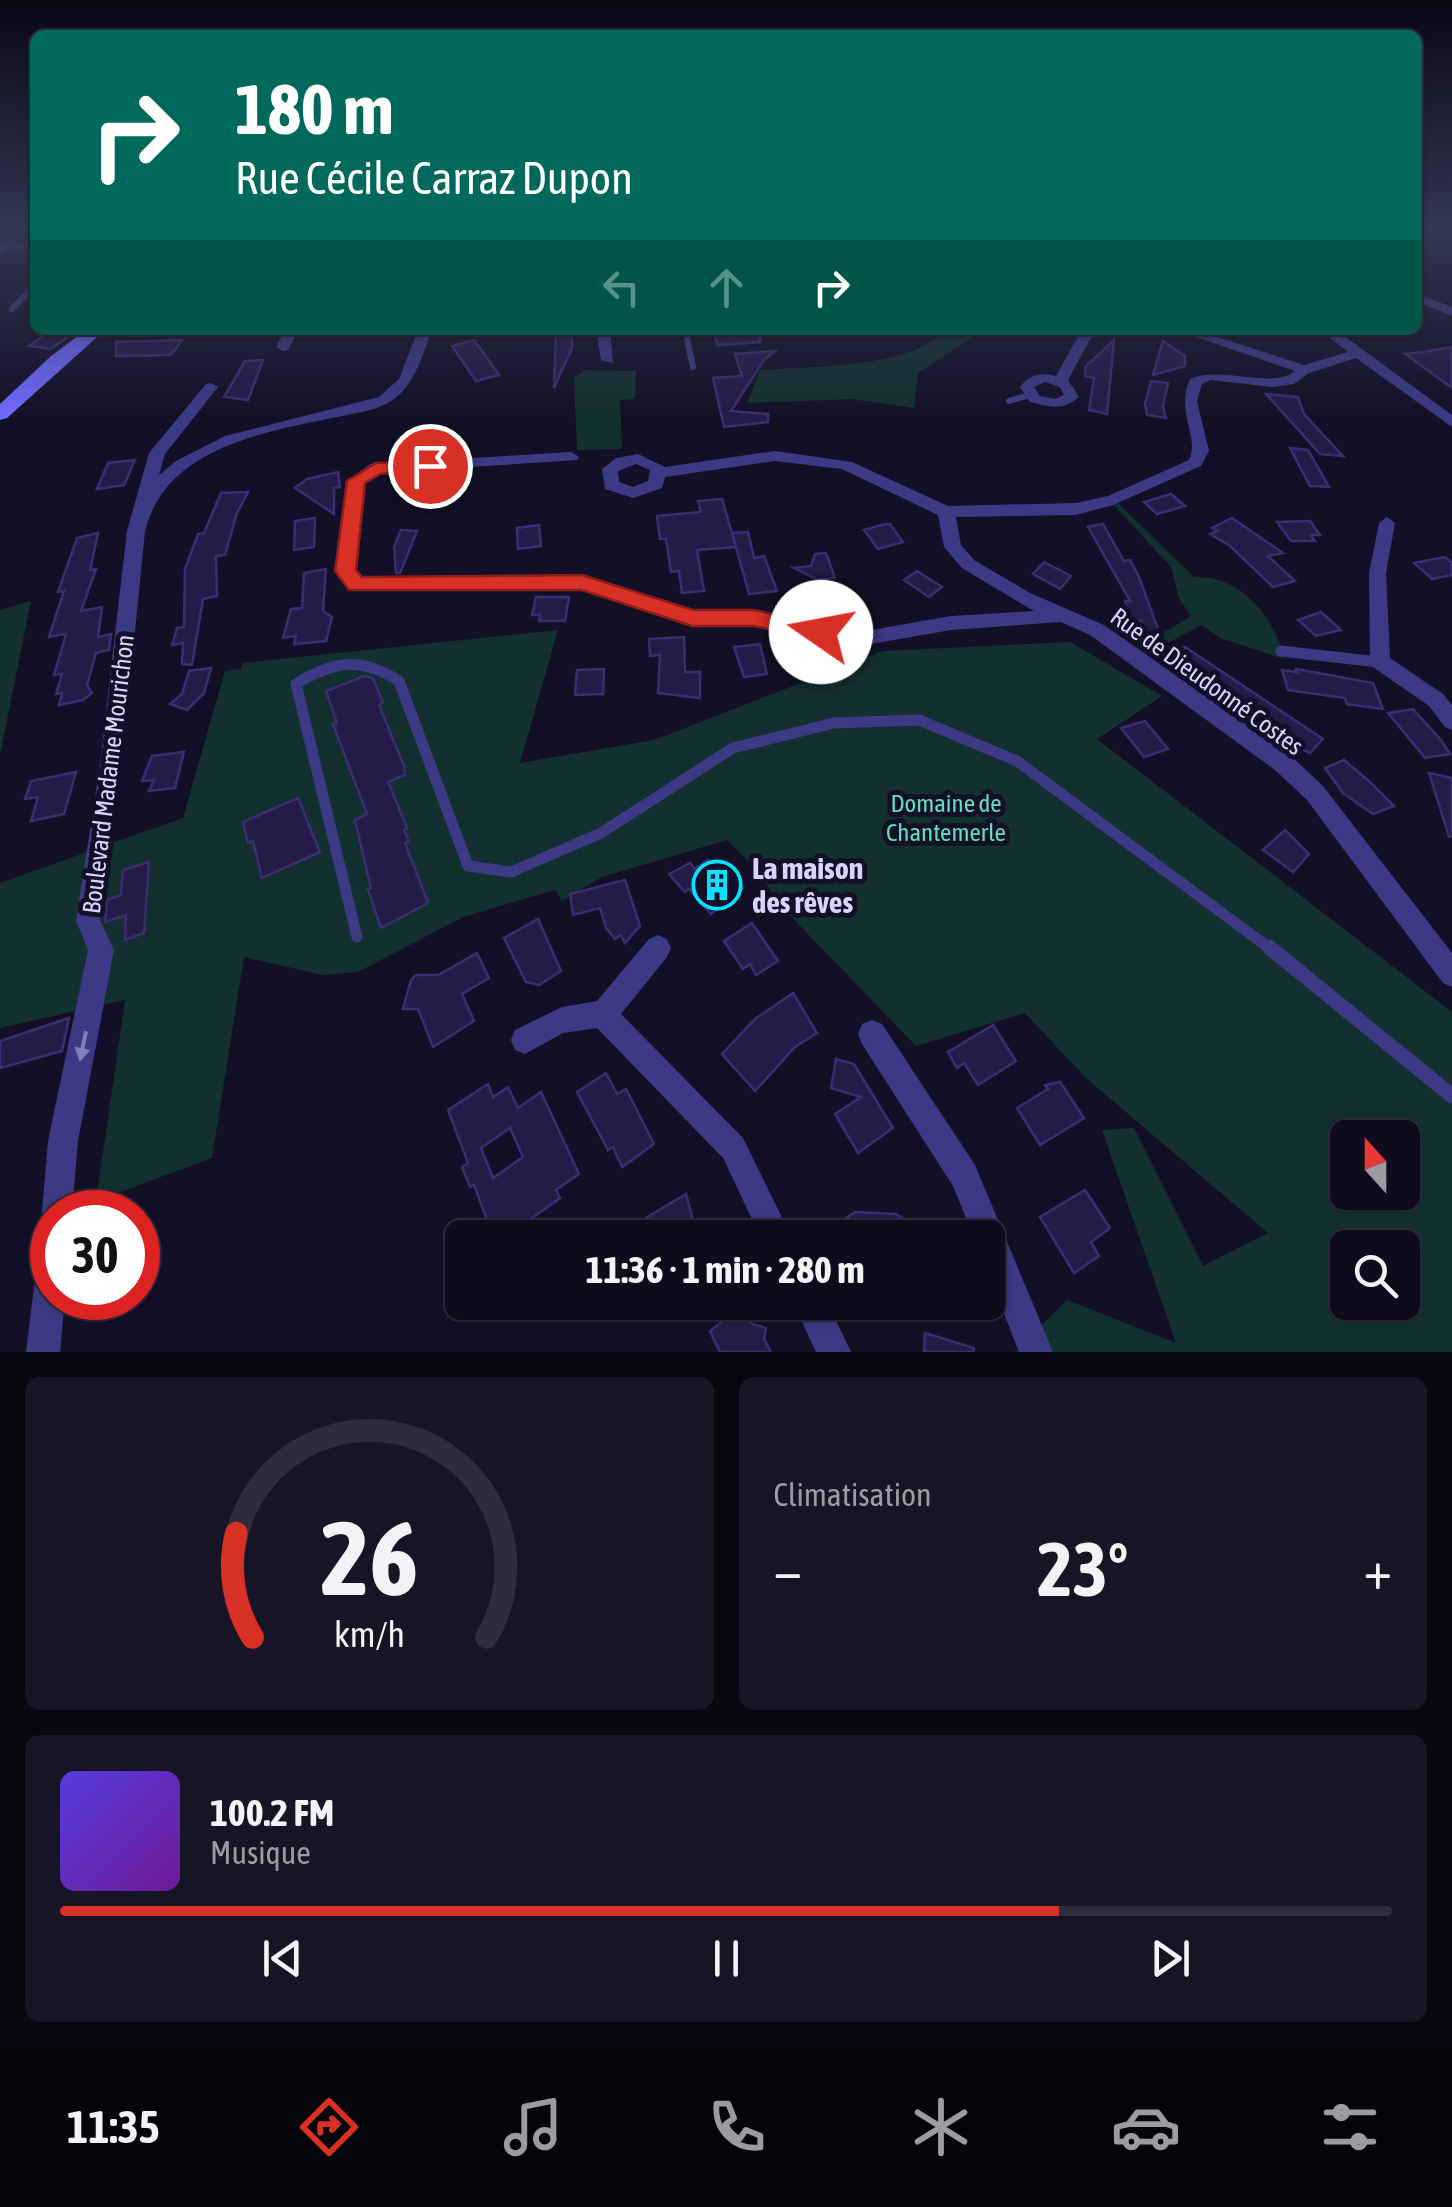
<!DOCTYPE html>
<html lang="fr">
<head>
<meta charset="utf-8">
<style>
	body { margin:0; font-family:"Asap Condensed",sans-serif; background:#171425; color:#f1f3f6; height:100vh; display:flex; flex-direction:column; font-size:38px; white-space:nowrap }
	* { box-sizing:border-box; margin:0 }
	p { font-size:32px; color:#9b9ba3 }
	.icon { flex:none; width:55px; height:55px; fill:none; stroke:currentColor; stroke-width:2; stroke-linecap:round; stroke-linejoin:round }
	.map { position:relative; height:1352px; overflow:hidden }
	.panel { display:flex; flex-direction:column; gap:25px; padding:25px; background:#08060f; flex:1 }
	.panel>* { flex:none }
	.top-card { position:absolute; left:30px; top:30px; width:1392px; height:305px; border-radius:15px; box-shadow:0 2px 8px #0004,0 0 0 2px #2e2b3b; background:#00695c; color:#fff; overflow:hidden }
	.needle { width:65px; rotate:339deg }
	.controls { position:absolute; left:1330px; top:1120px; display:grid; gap:20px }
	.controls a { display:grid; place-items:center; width:90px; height:90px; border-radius:15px; background:#0e0b1c; box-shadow:0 2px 8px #0004,0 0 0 2px #2e2b3b; font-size:50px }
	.speed { position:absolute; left:30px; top:1190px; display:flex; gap:20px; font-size:50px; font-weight:700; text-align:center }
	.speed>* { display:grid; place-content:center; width:130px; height:130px; border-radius:50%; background:#0e0b1c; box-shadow:0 2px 8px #0004,0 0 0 2px #2e2b3b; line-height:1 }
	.speed .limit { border:15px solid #d22; background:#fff; color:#111 }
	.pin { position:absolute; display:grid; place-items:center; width:85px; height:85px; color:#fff; margin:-42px; border:5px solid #fff; border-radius:50%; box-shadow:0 2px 10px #0007 }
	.me { position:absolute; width:110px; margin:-55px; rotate:282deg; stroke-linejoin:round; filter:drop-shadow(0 0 8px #0008) }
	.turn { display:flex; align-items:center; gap:35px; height:210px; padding:0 40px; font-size:45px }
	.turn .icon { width:130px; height:130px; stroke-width:2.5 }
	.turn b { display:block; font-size:70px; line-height:85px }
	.lanes { display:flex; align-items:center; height:95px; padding:0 40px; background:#0003; justify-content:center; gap:50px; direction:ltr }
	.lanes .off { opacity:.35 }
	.big { font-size:75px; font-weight:700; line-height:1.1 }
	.panel .widget { flex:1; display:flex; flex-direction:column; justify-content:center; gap:15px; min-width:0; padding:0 35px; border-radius:15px; background:#171425 }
	.panel .dial { align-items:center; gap:0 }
	.dial svg { height:260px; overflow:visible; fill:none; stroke:#2e2b3b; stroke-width:7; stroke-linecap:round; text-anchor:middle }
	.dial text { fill:#f1f3f6; stroke:none }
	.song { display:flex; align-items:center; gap:30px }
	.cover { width:120px; height:120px; border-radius:15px; background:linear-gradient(135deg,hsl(250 70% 55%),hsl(280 70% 35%)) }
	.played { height:10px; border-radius:5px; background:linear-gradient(90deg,#d93025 75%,#2e2b3b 75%) }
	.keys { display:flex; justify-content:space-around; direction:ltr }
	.heat { display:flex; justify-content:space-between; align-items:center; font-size:55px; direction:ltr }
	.panel .tiles { flex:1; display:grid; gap:25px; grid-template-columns:1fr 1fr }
	.widget:last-child { grid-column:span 2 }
	.trip { position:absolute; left:445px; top:1220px; width:560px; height:100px; border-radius:15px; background:#0e0b1c; box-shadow:0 2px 8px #0004,0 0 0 2px #2e2b3b; font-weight:700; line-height:100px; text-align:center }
	.dock { display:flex; height:160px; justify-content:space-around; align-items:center; background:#06040b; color:#9b9ba3 }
	.dock .icon { width:70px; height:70px }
	.dock .selected { color:#d93025 }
	.dock b { font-size:45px; color:#f1f3f6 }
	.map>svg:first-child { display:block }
	.green { fill:#12302f; fill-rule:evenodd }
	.building { fill:#241b47; stroke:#3b2d73; stroke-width:2.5; fill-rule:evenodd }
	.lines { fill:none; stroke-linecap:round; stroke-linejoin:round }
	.lane-far2 { stroke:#3d3a85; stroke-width:6 }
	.lane-far1 { stroke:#3d3a85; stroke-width:11 }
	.lane { stroke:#3d3a85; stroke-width:15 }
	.street { fill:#3d3a85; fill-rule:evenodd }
	.secondary { fill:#6f6bff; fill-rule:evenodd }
	.oneway { fill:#837fbc }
	.route { fill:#d93025; stroke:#8d1f18; stroke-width:2.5 }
	.labels { text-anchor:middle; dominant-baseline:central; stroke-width:10; stroke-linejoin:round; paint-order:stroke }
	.street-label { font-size:25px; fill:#d9d4ff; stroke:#130f26 }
	.park-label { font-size:25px; fill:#5fe0c0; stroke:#130f26 }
	.near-poi-label { font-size:30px; font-weight:bold; fill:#d9d4ff; stroke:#130f26; text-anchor:start }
</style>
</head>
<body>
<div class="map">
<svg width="1452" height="1352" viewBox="0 0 1452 1352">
	<rect width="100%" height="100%" fill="#130f26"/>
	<g class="green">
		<path d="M946 330H984L918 373 914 408 853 399 747 403 760 370C812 366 909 369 946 330Z"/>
		<polygon points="585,370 636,371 635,399 620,400 622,449 577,450 574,378"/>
		<path d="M1118 503 1194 577C1240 575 1275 616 1284 659L1220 638 1201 625 1146 655 1138 648 1191 616 1179 598 1171 567 1113 504Z"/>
		<polygon points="31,601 0,755 0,610"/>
		<path d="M558 630 520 763 654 740 883 651 1070 642 1162 696 1097 739 1452 1012V1352H1014L1067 1300 1176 1343 1102 1130 1134 1128 1203 1266 1268 1233 1087 1079 1025 1013 916 1046 778 903 757 870 727 840 602 877 562 901 555 890 463 917 358 972 323 975 244 957 212 1158 96 1201 125 1000 0 1028V883L183 818 225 671 241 669 242 663ZM1348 1138H1402V1192H1348ZM1348 1248H1402V1302H1348Z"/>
	</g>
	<g class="building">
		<polygon points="51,330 78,330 51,349 29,346"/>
		<polygon points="556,330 572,336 572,348 554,388"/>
		<polygon points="713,330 760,330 760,342 717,345"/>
		<polygon points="182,340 171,355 116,356 116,342"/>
		<polygon points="474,340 499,375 476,381 452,346"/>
		<polygon points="1114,340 1107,414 1089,410 1094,378 1085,376 1086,366"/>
		<polygon points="1163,341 1185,356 1185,366 1153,375"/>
		<polygon points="1452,347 1452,388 1405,354 1423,352"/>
		<polygon points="775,351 764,360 731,411 768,414 768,422 724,427 713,378 742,376 735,354"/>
		<polygon points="263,360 248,400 224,397 245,361"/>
		<polygon points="1151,381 1168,383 1163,406 1166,418 1147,415 1145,404"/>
		<polygon points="1266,394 1298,397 1304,414 1343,456 1320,454"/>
		<polygon points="1290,448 1308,450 1329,487 1310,486"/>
		<polygon points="135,460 124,485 97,489 108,463"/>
		<polygon points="338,472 340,487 334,488 334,514 295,488 307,479"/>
		<polygon points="248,492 237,513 225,555 216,556 217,596 203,599 192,665 182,664 183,643 172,645 177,628 184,627 185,569 198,534 204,533 221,493"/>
		<polygon points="1171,494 1185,506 1157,514 1144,502"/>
		<polygon points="722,499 736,547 697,550 704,591 682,593 679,571 671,572 666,539 660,539 657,516 701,512 698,501"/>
		<polygon points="315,518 314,547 294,550 295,521"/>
		<polygon points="1232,518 1283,553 1268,556 1295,581 1273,587 1230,546 1210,534 1217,531 1212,528"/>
		<polygon points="1310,521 1320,535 1311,535 1315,541 1291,541 1277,522"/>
		<polygon points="885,524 890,524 903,542 878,549 864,530"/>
		<polygon points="1103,524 1124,561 1130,560 1139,577 1161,637 1152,641 1141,621 1132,621 1125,601 1130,601 1088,527"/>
		<polygon points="539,525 541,546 518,549 517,528"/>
		<polygon points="401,530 417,531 400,573 396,573 394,547"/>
		<polygon points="748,532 754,558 764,556 777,591 749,594 732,533"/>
		<polygon points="98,533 90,570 96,569 81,611 102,607 98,637 111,634 109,650 96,653 87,685 92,693 83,700 59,705 62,693 56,694 62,674 54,675 66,634 49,637 64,591 58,592 77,538"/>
		<polygon points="826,553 835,578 818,580 794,568 811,566 815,554"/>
		<polygon points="1445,557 1452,563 1452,575 1432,579 1414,563"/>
		<polygon points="1044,562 1071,576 1060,589 1033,574"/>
		<polygon points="326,569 323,611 332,617 326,641 294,644 296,636 283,638 291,609 302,608 304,573"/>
		<polygon points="917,571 942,587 929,597 904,580"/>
		<polygon points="536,597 569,597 565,621 539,621 540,615 532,615"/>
		<polygon points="1321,612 1341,630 1316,636 1298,620"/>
		<polygon points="684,637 685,672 700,672 700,698 658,693 660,655 650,656 649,639"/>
		<polygon points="760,644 767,674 744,677 734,647"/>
		<polygon points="1185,647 1323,739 1310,753 1280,738 1257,717 1178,666 1180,664 1171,658"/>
		<polygon points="812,653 849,655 850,673 812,671"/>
		<polygon points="211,668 204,693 187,710 170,704 182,694 189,671"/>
		<polygon points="604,669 603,694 575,695 577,670"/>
		<polygon points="1296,669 1373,683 1383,709 1347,704 1345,698 1288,690 1282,670 1297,672"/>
		<polygon points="364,676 373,678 383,703 379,705 404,766 405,775 388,782 407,828 404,830 409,842 405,843 428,903 381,928 368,889 371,888 355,820 367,814 333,724 337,723 326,691"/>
		<polygon points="1413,709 1441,740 1450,754 1425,758 1388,713"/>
		<polygon points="1145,721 1168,749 1144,757 1121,728"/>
		<polygon points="184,752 175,788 149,791 154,780 142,781 152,756"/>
		<polygon points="1344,760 1370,782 1394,806 1373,814 1343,793 1325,768"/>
		<polygon points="76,772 64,814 31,821 38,797 25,799 31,781"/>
		<polygon points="1429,773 1452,778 1452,836 1449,837"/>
		<polygon points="298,798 320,852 262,878 253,841 248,843 243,822"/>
		<polygon points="1285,830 1309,854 1293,872 1263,850"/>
		<polygon points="708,860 715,868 721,863 743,888 711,914 689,889 685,892 669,874 690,863 695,869"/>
		<polygon points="149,862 144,933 125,940 126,915 105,922 107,900 121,895 123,870"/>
		<polygon points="625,880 640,926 625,943 621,935 615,939 606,928 600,908 573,915 570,894"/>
		<polygon points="538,919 561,971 539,985 526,982 504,938"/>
		<polygon points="752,923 778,961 756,975 750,964 743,969 724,941"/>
		<polygon points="477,953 489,978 462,994 474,1021 433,1047 418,1009 403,1009 411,980 416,975 438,975"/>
		<polygon points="793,993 817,1033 795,1047 755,1091 722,1054 755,1019"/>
		<polygon points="69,1018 62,1051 0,1068 0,1041"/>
		<polygon points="993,1025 1016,1061 978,1085 964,1063 957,1068 948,1052"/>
		<polygon points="836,1059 854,1064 893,1128 858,1153 835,1114 861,1097 831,1088"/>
		<polygon points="606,1073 617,1094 626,1089 654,1144 622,1167 613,1147 608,1150 577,1092"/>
		<polygon points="1060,1082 1084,1118 1040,1145 1017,1108 1048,1089 1045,1085"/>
		<path d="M488 1084 493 1097 508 1087 518 1108 541 1092 579 1174 556 1190 560 1198 504 1238H494L474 1185 470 1187 462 1167 468 1163 448 1110ZM510 1128 523 1157 493 1178 481 1148Z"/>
		<polygon points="1085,1190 1110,1228 1091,1242 1099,1256 1074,1273 1040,1217"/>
		<polygon points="686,1194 698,1238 650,1238 644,1219"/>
		<polygon points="855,1212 896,1214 905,1220 899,1238 817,1238"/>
		<polygon points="741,1307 750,1323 766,1328 764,1339 771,1352 720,1352 710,1331"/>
		<polygon points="925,1333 974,1348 973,1352 924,1352"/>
	</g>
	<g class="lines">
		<g class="lane-far2">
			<polyline points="0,252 24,228"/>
			<polyline points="12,309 35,285"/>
			<polyline points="685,330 693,367"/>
			<polyline points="1009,401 1030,395"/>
		</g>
		<g class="lane-far1">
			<polyline points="1281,651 1379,662"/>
			<path d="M357 937 296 684C333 661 361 656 399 681L468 866 511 872 601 833 733 748 834 723 919 720 1017 761 1272 950"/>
		</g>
		<polyline class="lane" points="1269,947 1452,1096"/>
		<g class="street">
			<rect x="0" y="243" width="35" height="6"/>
			<polygon points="1418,294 1452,307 1452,316 1418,302"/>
			<polygon points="285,330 299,330 288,350 283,351 276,347"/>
			<path d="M418 330H432C419 364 412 397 374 409 294 429 169 435 145 531L121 772 100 920 114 950 78 1141 72 1212H52V1225L46 1223 42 1212 48 1141 88 950 76 921 99 772 127 531 149 453 206 384 211 383 218 387 165 454 159 475 176 461 225 436 379 397 399 379Z"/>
			<polygon points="596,330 610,330 613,363 601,360"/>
			<polygon points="840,330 854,330 846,336 841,335"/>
			<path d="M1089 330H1109L1090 339 1068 380 1079 397C1063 411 1050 407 1030 402L1020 387C1029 375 1041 372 1056 376L1080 333ZM1045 382 1060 387 1064 395 1055 399 1040 396 1034 387Z"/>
			<path d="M1176 330H1196L1304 365 1348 352 1320 330H1336L1452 415V427L1356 358 1309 373 1294 384 1273 387 1211 380 1202 384 1197 401 1209 451 1201 466 1113 505 1076 515 956 517 961 545 974 560 1030 593 1104 625 1291 756 1323 786 1452 953V987L1443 983 1307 800 1275 770 1090 635 1061 622 951 630 854 647 754 625H693L582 590 356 591 350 589 336 571 348 481 370 464 571 452 579 457 577 460 380 473 364 483 354 570 361 577 582 576 693 611H754L854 633 951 616 1034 611 962 568 944 547 938 515 842 469 775 461 665 477 662 488 633 498 605 489 602 469 616 458 638 454 665 467 775 451 852 462 948 506 1076 503 1108 496 1189 460C1200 437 1175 412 1190 379 1223 365 1272 390 1295 371ZM636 464 650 470 648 481 633 487 619 482 618 471Z"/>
			<polygon points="1387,517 1395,523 1386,573 1390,658 1443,694 1452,705 1452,730 1445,727 1429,706 1373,667 1370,662 1369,573 1379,523"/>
			<polygon points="658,935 667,939 671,948 667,957 621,1014 743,1138 792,1238 761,1238 723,1158 597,1028 563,1033 525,1054 515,1050 511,1040 515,1030 562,1007 597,1001 649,939"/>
			<polygon points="872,1020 882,1024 975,1165 1053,1352 1019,1352 988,1272 988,1238 974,1238 953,1186 862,1044 858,1034 862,1024"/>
			<polygon points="52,1255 52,1298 65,1298 60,1352 26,1352 36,1271 41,1260"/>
			<polygon points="793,1302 827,1302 851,1352 816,1352"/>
		</g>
		<polygon class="secondary" points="86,330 105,330 7,418 0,420 0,404 51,356"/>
	</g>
	<defs><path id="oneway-solid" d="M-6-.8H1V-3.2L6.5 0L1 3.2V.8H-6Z" transform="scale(2.5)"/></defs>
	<use class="oneway" href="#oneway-solid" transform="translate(83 1046) rotate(102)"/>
	<linearGradient id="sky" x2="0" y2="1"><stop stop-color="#0a0815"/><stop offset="0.55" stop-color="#333752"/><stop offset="1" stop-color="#333752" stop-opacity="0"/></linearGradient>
	<rect width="1452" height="418" fill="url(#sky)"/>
	<polygon class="route" points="430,460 437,462 437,470 380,474 365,483 356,570 362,577 582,575 693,610 754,610 821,624 832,632 821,640 754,626 692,626 582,590 349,590 335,571 347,481 376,463"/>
	<defs>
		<g id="building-ring" transform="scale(2.5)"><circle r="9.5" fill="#130f26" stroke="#00e5ff" stroke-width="1.5"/><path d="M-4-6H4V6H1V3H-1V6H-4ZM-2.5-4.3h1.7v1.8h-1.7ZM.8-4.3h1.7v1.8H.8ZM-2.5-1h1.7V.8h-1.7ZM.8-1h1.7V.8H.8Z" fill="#00e5ff"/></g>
	</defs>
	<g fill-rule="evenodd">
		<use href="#building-ring" x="717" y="885"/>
	</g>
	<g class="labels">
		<g class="street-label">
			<text transform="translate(1207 681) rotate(36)">Rue de Dieudonné Costes</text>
			<text transform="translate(108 774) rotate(-83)">Boulevard Madame Mourichon</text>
		</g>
		<g class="park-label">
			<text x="946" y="803">Domaine de<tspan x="946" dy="29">Chantemerle</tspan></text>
		</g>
		<g class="near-poi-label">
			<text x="752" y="868">La maison<tspan x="752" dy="34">des rêves</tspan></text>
		</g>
	</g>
</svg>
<div class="controls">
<a><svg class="needle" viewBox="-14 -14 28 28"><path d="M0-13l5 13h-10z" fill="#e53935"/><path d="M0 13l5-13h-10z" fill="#9b9ba3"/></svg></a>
<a><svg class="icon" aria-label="search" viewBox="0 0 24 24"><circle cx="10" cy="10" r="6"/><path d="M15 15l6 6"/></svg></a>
</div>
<div class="speed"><div class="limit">30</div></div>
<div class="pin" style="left:430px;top:466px;background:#d93025"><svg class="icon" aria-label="arrive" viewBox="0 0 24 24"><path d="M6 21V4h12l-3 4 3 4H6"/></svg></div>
<svg class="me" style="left:821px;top:632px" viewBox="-20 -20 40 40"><circle r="19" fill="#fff"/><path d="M0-13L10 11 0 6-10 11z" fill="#d93025"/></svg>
<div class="trip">11:36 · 1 min · 280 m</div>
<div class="top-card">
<div class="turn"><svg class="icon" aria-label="right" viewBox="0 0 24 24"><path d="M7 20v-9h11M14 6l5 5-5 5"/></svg><div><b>180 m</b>Rue Cécile Carraz Dupon</div></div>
<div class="lanes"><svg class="icon off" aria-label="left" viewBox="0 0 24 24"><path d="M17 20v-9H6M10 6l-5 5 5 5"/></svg><svg class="icon off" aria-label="ahead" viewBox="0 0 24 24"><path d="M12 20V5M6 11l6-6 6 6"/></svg><svg class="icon" aria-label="right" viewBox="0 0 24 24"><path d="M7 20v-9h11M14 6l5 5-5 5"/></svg></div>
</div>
</div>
<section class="panel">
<div class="tiles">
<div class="widget dial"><svg viewBox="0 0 100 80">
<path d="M14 69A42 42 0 1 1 86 69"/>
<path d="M14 69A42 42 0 0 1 9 37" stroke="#d93025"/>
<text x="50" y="56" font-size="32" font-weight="700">26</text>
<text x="50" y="72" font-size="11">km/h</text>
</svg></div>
<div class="widget"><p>Climatisation</p>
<div class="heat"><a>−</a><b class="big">23°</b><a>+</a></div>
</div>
<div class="widget">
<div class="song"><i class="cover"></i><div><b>100.2 FM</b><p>Musique</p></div></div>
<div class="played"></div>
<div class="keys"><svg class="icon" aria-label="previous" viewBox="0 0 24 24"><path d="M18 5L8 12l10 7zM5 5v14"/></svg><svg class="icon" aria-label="pause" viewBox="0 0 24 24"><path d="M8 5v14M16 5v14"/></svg><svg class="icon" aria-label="next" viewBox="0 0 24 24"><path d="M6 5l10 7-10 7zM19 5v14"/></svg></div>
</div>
</div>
</section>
<nav class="dock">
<b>11:35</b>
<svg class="icon selected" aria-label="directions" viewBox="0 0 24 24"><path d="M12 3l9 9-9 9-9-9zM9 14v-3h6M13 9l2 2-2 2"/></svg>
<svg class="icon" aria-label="music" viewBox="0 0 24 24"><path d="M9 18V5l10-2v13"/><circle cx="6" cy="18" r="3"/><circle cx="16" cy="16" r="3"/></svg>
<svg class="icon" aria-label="phone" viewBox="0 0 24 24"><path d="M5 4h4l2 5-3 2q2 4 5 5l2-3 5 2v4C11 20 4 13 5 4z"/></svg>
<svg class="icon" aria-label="climate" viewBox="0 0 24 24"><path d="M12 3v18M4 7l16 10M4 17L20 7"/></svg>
<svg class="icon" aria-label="car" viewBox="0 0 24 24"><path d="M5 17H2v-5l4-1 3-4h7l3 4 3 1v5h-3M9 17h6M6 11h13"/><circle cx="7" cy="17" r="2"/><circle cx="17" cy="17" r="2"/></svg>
<svg class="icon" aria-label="filters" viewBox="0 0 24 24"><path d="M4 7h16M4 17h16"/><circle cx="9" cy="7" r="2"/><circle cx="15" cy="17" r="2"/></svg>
</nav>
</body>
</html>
